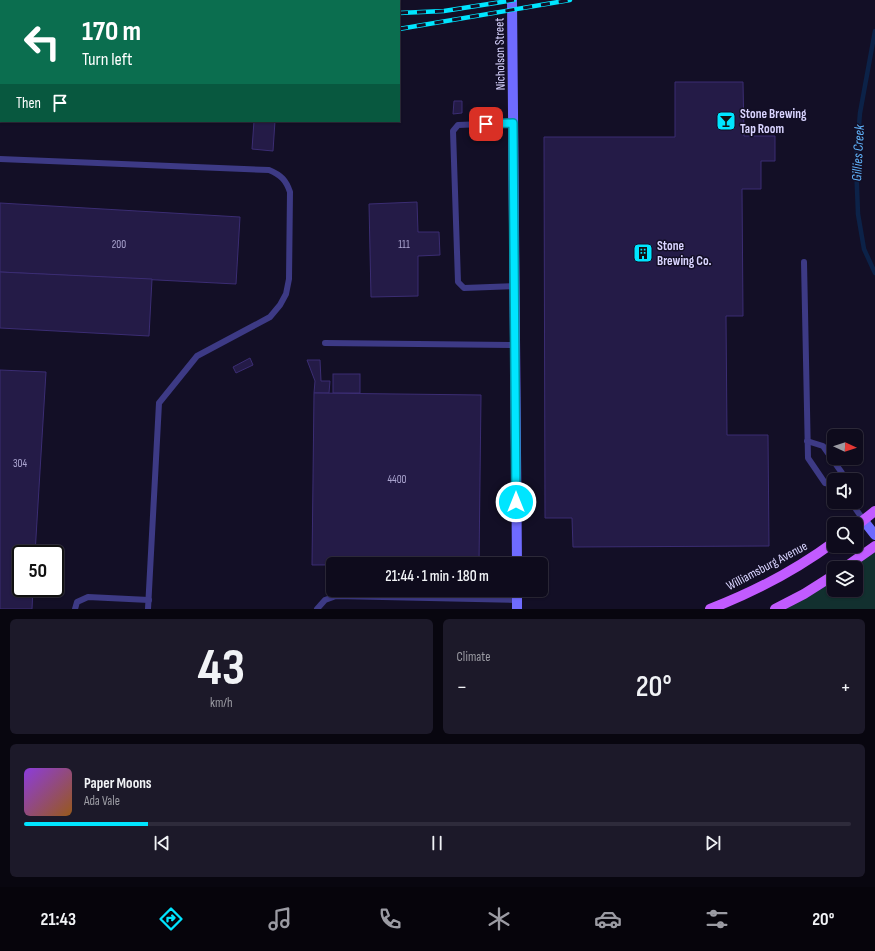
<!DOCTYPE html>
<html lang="en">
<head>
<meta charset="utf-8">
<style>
	body { margin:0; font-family:"Sofia Sans Condensed",sans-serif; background:#1c1929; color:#f1f3f6; height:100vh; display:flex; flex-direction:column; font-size:15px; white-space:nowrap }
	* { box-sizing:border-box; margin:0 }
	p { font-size:13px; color:#9b9ba3 }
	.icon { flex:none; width:22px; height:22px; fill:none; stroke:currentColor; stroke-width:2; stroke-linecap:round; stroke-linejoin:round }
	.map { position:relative; height:609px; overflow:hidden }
	.sheet { display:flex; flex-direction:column; gap:10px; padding:10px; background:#08060f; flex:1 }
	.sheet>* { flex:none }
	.top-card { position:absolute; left:0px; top:0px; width:400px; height:122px; box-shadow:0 1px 3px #0004,0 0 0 1px #2e2b3b; background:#0b6e4f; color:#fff; overflow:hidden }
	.needle { width:26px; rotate:93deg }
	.tools { position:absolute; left:827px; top:429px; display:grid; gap:8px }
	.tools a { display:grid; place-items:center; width:36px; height:36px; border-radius:6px; background:#0e0b1c; box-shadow:0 1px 3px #0004,0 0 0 1px #2e2b3b; font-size:20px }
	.speed { position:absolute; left:12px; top:545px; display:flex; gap:8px; font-size:20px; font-weight:700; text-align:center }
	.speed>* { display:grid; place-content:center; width:52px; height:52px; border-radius:50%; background:#0e0b1c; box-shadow:0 1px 3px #0004,0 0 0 1px #2e2b3b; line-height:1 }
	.speed .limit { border:2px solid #111; border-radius:6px; background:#fff; color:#111 }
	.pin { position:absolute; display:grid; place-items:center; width:34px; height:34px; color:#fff; margin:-17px; border-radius:8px; box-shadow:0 2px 6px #0006 }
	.me { position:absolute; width:44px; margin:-22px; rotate:0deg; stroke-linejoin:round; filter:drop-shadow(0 0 3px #0008) }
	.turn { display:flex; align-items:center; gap:14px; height:84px; padding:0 16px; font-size:18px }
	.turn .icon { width:52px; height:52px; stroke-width:2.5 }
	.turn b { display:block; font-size:28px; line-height:34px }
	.then { display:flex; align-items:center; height:38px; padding:0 16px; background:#0003; gap:8px; font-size:15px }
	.big { font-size:30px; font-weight:600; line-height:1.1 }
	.sheet .widget { flex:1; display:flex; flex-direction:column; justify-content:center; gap:6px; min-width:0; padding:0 14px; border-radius:6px; background:#1c1929 }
	.sheet .dial { align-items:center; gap:0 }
	.dial b { font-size:52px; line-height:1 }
	.song { display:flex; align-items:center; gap:12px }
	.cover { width:48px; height:48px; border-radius:6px; background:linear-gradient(135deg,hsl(270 70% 55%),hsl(30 70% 35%)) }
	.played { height:4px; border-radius:2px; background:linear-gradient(90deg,#00e5ff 15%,#2e2b3b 15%) }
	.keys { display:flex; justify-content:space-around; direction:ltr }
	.heat { display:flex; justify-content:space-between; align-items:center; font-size:22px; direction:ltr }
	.sheet .tiles { flex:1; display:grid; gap:10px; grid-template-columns:1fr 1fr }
	.widget:last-child { grid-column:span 2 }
	.trip { position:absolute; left:326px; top:557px; width:222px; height:40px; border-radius:6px; background:#0e0b1c; box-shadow:0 1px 3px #0004,0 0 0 1px #2e2b3b; font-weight:600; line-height:40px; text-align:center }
	.dock { display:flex; height:64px; justify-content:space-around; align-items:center; background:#06040b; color:#9b9ba3 }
	.dock .icon { width:28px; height:28px }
	.dock .selected { color:#00e5ff }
	.dock b { font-size:18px; color:#f1f3f6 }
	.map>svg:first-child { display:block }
	.green { fill:#12302f }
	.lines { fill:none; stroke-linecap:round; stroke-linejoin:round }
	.stream { stroke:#0c2248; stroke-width:4.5 }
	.building { fill:#241b47; stroke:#3b2d73 }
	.lane { stroke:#3d3a85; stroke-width:6 }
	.secondary { stroke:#6f6bff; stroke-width:10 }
	.primary { stroke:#c25bff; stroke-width:10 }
	.rail-casing { stroke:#00e5ff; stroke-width:4.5 }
	.rail { stroke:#130f26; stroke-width:3; stroke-dasharray:9; stroke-linecap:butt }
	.route-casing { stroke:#0095a6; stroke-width:10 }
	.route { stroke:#00e5ff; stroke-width:7 }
	.labels { text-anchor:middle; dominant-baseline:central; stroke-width:3; stroke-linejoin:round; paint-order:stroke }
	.number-label { font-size:11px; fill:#aca6d1 }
	.street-label { font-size:13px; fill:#d9d4ff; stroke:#130f26 }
	.poi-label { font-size:13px; font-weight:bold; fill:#d9d4ff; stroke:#130f26; text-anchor:start }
	.water-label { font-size:14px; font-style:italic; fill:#62b6ff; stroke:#130f26 }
</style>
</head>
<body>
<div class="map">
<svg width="875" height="609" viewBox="0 0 875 609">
	<rect width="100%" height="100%" fill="#130f26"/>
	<polygon class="green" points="875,546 875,609 775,609 834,575 834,590 856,590 856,568 844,568"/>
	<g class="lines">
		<polyline class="stream" points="875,31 860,113 856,163 858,214 864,249 875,273"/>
	</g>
	<g class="building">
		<polygon points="675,82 743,82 744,136 775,136 775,161 761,161 761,189 742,189 743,316 726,316 727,435 768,435 769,546 573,547 572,518 545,518 544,137 675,137"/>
		<polygon points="454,101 462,101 462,113 453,114"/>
		<polygon points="254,121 275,121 273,151 252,149"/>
		<polygon points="417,202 418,232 439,232 440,255 418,256 418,296 371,297 369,204"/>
		<polygon points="0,203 240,217 236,284 0,272"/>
		<polygon points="0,272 152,279 149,336 0,328"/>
		<polygon points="250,358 253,365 236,373 233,367"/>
		<polygon points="307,360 320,360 321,381 330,381 329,393 314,393 315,381"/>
		<polygon points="0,370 46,372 35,554 21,554 21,588 33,588 32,609 0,609"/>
		<rect x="333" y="374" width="27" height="19"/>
		<polygon points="314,393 481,395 479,564 312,565"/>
	</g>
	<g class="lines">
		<g class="lane">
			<polyline points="513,123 458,125 453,131 458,282 464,288 514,286"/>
			<path d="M0 159 269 170C281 175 286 180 290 192L289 279 286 294 280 305 270 317 197 356 159 403 148 609"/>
			<polyline points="804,262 808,458 825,483 834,485"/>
			<polyline points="325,343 515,345"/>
			<polyline points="807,441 823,446 842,473 840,480"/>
			<polyline points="851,502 864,521"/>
			<polyline points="75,609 77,602 88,597 149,600"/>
			<polyline points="317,609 325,600 336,596 517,600"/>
		</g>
		<g class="secondary">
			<polyline points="512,0 517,564"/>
			<polyline points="864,521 875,535"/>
			<polyline points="517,609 517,590"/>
		</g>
		<g class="primary">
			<polyline points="856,526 875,511"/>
			<polyline points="844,568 875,546"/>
			<path d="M710 609C754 592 796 570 834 542"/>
			<polyline points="775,609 804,594 834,575"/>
		</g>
		<g class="rail-casing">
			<g id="rail">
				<polyline points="399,13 444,11 514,0"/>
				<polyline points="0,21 1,21"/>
				<polyline points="399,29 570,0"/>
				<polyline points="0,50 1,50"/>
			</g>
		</g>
		<use href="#rail" class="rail"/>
	</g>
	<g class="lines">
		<g class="route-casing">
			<polyline id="route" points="486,124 513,123 516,502"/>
		</g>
		<use href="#route" class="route"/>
	</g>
	<defs>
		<g id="bar-square" transform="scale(1)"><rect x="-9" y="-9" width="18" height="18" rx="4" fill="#00e5ff" stroke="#130f26"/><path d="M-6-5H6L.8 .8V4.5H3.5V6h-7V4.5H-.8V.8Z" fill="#111"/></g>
		<g id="building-square" transform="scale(1)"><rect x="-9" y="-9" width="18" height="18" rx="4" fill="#00e5ff" stroke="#130f26"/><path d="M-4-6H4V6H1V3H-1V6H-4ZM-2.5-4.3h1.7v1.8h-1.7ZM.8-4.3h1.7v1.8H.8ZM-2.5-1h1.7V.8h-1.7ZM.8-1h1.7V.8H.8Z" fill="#111"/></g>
	</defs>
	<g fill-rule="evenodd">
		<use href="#bar-square" x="726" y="121"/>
		<use href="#building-square" x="643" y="253"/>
	</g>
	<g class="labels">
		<g class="number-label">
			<text x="119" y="244">200</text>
			<text x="404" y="244">111</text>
			<text x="20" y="463">304</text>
			<text x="397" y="479">4400</text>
		</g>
		<g class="street-label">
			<text transform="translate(500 54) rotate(-91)">Nicholson Street</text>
			<text transform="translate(767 566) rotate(-28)">Williamsburg Avenue</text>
		</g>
		<g class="poi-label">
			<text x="740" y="114">Stone Brewing<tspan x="740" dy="15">Tap Room</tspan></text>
			<text x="657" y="246">Stone<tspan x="657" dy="15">Brewing Co.</tspan></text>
		</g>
		<g class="water-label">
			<text transform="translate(858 153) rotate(-87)">Gillies Creek</text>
		</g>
	</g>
</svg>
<div class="tools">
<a><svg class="needle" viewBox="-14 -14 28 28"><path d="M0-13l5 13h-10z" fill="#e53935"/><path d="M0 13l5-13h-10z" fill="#9b9ba3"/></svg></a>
<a><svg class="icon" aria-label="sound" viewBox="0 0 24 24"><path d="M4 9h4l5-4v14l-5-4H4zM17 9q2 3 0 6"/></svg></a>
<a><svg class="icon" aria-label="search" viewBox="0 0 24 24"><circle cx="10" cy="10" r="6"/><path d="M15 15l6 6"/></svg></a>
<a><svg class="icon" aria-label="layers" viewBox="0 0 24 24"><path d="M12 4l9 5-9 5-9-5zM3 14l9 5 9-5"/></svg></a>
</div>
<div class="speed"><div class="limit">50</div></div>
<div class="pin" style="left:486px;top:124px;background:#d93025"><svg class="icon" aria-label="arrive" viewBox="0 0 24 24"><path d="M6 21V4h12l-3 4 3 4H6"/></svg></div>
<svg class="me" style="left:516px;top:502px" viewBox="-20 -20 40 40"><circle r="17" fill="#00e5ff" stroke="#fff" stroke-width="3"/><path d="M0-11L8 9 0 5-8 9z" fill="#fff"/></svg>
<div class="trip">21:44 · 1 min · 180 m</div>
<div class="top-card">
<div class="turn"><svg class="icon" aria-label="left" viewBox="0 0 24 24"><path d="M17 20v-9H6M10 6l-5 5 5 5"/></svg><div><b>170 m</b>Turn left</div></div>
<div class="then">Then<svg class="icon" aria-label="arrive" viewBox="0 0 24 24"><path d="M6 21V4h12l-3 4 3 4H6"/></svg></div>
</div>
</div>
<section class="sheet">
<div class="tiles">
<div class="widget dial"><b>43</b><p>km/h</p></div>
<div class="widget"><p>Climate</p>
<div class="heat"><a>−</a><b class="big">20°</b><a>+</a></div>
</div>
<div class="widget">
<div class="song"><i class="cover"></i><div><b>Paper Moons</b><p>Ada Vale</p></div></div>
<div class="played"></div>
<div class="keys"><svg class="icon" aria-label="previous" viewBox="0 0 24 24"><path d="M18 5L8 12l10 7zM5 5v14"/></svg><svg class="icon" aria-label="pause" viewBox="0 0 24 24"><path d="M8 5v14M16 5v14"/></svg><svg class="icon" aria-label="next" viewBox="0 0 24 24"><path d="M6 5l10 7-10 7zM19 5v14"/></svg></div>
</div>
</div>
</section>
<nav class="dock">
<b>21:43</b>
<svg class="icon selected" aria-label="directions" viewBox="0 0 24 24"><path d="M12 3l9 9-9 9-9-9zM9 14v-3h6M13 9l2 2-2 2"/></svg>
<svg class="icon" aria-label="music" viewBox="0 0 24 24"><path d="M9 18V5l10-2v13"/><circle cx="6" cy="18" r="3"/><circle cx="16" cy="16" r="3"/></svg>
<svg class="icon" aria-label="phone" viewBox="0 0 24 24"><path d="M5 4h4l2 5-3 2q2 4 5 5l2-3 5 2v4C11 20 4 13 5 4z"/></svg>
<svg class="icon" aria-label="climate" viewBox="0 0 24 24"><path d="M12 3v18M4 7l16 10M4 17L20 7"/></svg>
<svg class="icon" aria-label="car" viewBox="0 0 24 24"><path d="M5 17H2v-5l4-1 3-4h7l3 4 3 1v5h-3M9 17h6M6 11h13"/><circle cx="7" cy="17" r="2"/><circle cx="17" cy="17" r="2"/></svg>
<svg class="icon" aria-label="filters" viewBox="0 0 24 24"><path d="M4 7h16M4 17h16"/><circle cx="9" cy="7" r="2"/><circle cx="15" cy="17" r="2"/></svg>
<b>20°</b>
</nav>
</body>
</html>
